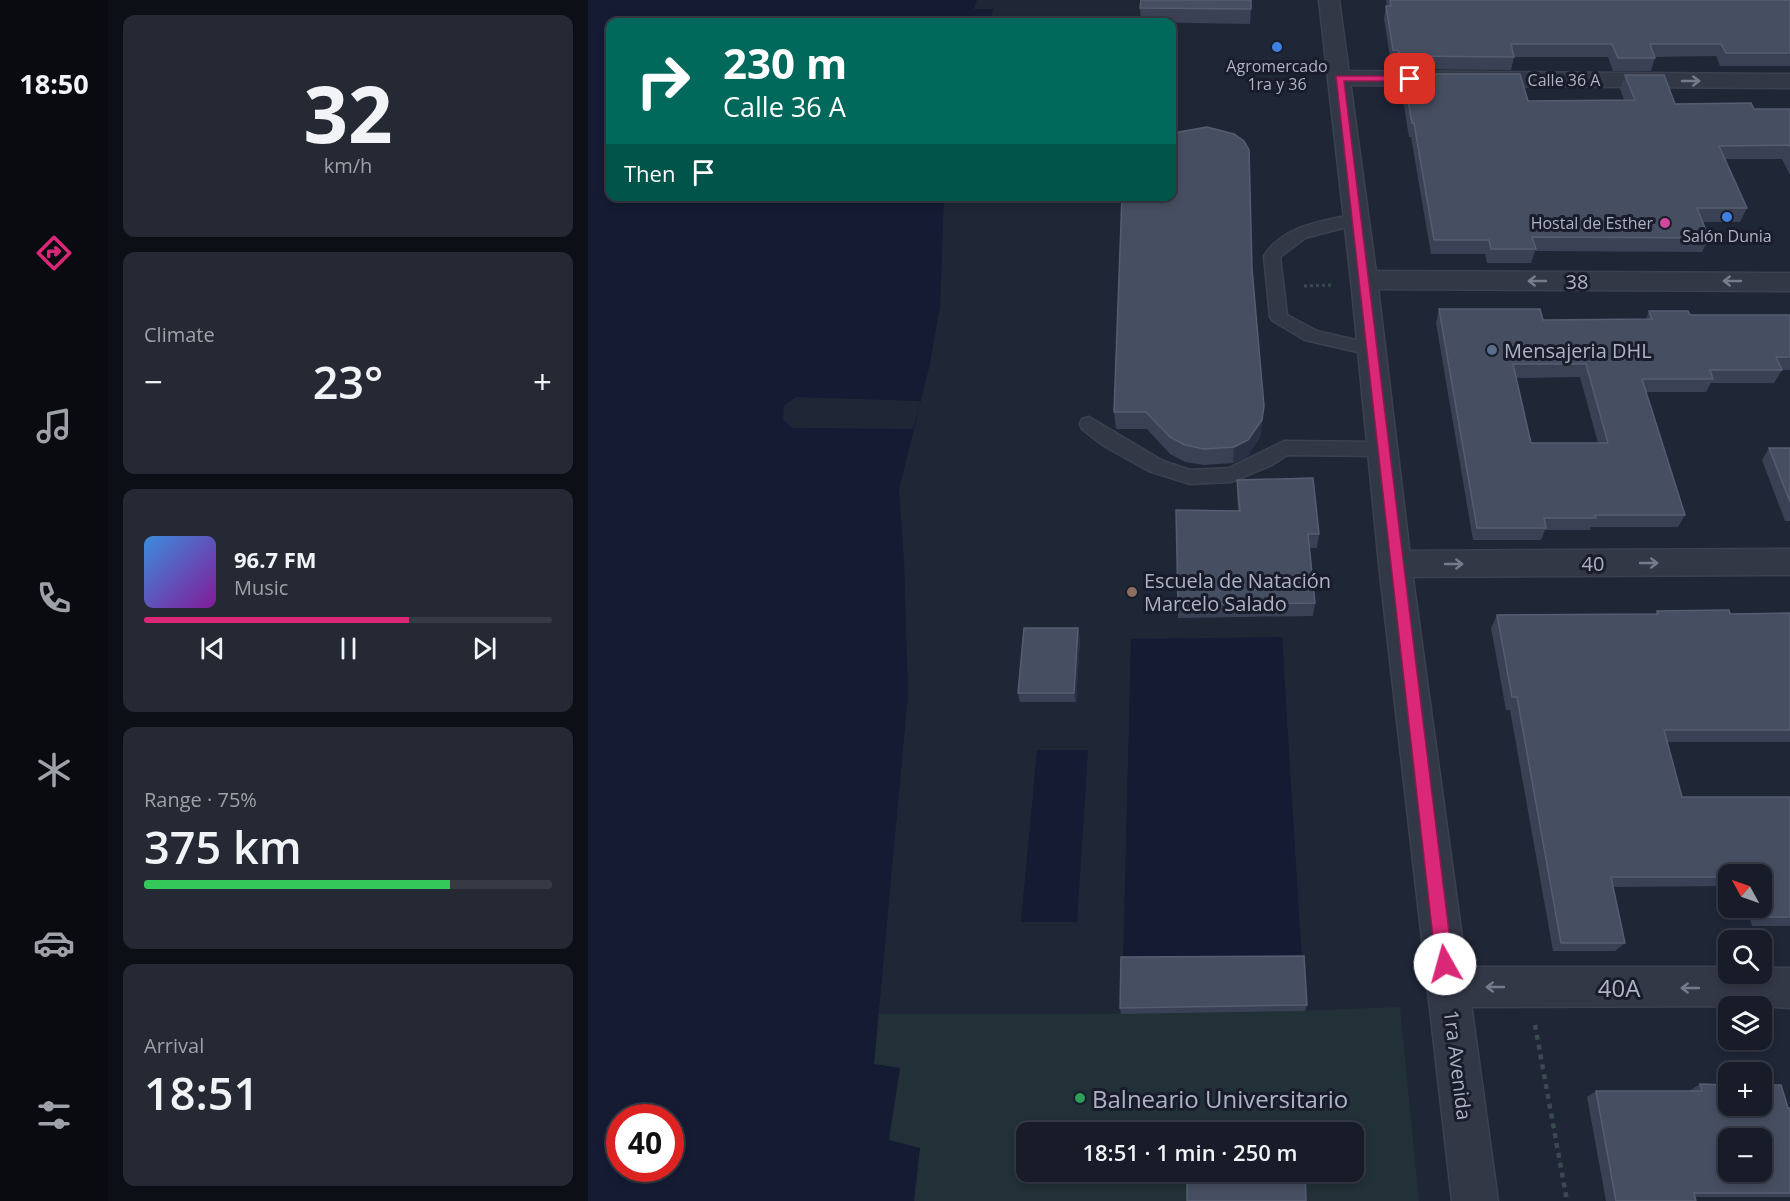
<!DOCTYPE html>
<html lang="en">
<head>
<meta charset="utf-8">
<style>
	body { margin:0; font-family:"Open Sans",sans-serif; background:#242934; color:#f1f3f6; height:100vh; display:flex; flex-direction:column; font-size:22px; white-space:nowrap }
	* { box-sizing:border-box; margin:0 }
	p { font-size:20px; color:#9ea1a8 }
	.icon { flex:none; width:33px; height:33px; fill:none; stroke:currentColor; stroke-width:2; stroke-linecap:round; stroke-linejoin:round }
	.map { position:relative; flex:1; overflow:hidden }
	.details { display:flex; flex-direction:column; gap:15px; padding:15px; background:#0d0f16; width:480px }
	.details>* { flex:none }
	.hud { position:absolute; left:18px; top:18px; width:570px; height:183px; border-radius:12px; box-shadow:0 3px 9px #0003,0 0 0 2px #363a45; background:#00695c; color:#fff; overflow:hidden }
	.needle { width:39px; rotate:310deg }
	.controls { position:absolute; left:1130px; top:864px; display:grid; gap:12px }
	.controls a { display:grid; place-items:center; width:54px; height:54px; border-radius:12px; background:#171c28; box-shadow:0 3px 9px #0003,0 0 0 2px #363a45; font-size:30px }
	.speed { position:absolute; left:18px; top:1104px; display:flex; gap:12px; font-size:30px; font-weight:700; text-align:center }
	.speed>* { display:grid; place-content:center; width:78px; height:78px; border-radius:50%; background:#171c28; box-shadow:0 3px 9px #0003,0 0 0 2px #363a45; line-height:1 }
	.speed .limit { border:9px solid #d22; background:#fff; color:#111 }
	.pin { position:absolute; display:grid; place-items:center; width:51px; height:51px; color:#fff; margin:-26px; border-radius:12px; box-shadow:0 3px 9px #0006 }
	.me { position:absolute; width:66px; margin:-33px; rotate:353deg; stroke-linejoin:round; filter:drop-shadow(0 0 4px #0008) }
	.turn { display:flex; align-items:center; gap:21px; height:126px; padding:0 18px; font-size:27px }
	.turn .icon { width:78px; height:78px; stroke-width:2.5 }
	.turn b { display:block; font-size:42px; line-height:51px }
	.then { display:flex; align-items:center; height:57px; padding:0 18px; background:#0003; gap:12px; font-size:22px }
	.big { font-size:45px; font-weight:600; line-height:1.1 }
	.details .tile { flex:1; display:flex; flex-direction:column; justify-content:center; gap:9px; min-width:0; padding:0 21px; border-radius:12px; background:#242934 }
	.details .dial { align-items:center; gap:0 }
	.dial b { font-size:78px; line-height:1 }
	.song { display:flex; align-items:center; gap:18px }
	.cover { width:72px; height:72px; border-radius:9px; background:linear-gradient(135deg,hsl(210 70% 55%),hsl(290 70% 35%)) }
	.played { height:6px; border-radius:3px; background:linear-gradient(90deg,#db2777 65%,#363a45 65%) }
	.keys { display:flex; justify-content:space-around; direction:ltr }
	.heat { display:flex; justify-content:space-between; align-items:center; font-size:33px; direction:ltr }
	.charge { height:9px; border-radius:4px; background:linear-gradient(90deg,#34c759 75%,#363a45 0) }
	.trip { position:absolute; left:428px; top:1122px; width:348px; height:60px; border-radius:12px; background:#171c28; box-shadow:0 3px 9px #0003,0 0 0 2px #363a45; font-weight:600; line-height:60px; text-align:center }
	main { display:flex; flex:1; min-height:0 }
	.menu { display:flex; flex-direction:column; width:108px; justify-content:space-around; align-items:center; background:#090b10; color:#9ea1a8 }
	.menu .icon { width:42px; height:42px }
	.menu .active { color:#db2777 }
	.menu b { font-size:27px; color:#f1f3f6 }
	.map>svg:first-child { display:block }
	.green { fill:#213137; fill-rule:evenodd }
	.water { fill:#141b33; fill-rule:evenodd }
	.pier { fill:#1f2636 }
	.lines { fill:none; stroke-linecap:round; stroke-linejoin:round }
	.service-casing { stroke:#3c4150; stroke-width:3 }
	.minor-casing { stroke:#3c4150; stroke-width:3 }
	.tertiary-casing { stroke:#3c4150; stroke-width:3 }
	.path-far1 { stroke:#3a4b50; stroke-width:3; stroke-dasharray:3 3; stroke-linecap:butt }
	.path { stroke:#3a4b50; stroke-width:4.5; stroke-dasharray:5 5; stroke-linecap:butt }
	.service { fill:#333847; fill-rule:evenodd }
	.minor { fill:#333847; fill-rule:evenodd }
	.tertiary { fill:#333847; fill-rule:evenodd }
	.wall { fill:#3a4155; fill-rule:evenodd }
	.shaded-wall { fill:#2a3144 }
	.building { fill:#464e61; stroke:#565d71; stroke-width:1.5; fill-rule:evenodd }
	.oneway { stroke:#767b8c }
	.route { fill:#db2777; stroke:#8e194d; stroke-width:1.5 }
	.shop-dot { fill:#3f7fe0; stroke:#191d2b; stroke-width:2 }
	.hotel-dot { fill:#d1479c; stroke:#191d2b; stroke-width:2 }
	.service-dot { fill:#5c6f8a; stroke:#191d2b; stroke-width:2 }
	.education-dot { fill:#8d6e63; stroke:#191d2b; stroke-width:2 }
	.leisure-dot { fill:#2e9e5b; stroke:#191d2b; stroke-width:2 }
	.labels { text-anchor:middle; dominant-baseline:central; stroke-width:6; stroke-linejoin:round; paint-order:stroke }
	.far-poi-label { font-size:16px; fill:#adb2c4; stroke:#191d2b }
	.far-street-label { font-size:16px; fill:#adb2c4; stroke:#191d2b }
	.street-label { font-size:20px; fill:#adb2c4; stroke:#191d2b }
	.poi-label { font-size:20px; fill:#adb2c4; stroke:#191d2b; text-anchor:start }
	.near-street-label { font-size:24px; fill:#adb2c4; stroke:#191d2b }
	.near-poi-label { font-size:24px; fill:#adb2c4; stroke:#191d2b; text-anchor:start }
</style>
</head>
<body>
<main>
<nav class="menu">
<b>18:50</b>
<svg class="icon active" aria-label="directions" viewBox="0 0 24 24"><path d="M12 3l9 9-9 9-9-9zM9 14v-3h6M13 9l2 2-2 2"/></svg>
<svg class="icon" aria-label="music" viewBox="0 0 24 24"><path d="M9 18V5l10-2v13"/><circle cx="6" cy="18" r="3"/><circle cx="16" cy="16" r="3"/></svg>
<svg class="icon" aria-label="phone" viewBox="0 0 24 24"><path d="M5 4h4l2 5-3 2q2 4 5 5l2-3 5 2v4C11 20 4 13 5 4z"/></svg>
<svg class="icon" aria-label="climate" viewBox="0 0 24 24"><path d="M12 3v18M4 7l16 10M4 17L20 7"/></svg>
<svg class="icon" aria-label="car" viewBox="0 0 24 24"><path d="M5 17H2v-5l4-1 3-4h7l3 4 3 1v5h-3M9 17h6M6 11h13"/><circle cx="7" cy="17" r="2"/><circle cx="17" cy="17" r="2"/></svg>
<svg class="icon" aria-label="filters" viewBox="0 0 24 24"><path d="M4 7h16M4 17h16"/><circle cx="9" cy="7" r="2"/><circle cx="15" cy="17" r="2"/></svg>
</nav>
<section class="details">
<div class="tile dial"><b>32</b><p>km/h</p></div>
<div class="tile"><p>Climate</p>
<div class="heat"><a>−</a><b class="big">23°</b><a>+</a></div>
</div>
<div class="tile">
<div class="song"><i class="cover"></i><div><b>96.7 FM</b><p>Music</p></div></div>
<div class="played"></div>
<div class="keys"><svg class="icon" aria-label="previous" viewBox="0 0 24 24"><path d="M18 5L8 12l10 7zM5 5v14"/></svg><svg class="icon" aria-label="pause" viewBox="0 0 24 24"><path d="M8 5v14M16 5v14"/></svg><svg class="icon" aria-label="next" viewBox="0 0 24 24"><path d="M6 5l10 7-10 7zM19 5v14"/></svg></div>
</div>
<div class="tile"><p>Range · 75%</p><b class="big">375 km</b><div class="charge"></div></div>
<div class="tile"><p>Arrival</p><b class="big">18:51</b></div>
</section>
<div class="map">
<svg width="1202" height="1201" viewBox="0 0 1202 1201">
	<rect width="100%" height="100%" fill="#1f2636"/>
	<path class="green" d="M812 1007 831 1201H140L285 1064 290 1014C464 1014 638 1015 812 1007ZM438 1132H765V1172H438Z"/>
	<g class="water">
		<path d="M0 0H389L386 9H405L402 21 399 22H22V196L356 197 352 307 342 363 311 490 316 561 320 694 286 1064 312 1068 301 1140 332 1148 326 1201H0ZM32 1118H82V1168H32Z"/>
		<polygon points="694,637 714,963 535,964 543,639"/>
		<polygon points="449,750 500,750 489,922 433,922"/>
	</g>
	<polygon class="pier" points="208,397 333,401 325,429 204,428 195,419 196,406"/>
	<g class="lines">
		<g class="service-casing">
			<g id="service">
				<path d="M768 214 774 215 776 219 774 223 717 238 692 257 699 315 729 331 789 345 792 349 789 353 783 355 717 340 685 321 682 317 676 256C695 225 735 221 768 214Z"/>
				<polygon points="501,417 575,461 602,470 641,468 696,441 794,442 801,444 804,449 801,454 794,456 699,455 684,465 643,482 602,484 561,471 516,446 494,429 492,424 494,419"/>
			</g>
		</g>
		<g class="minor-casing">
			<g id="minor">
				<polygon points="751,71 1202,74 1202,88 751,85 743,83 740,78 743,73"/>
				<polygon points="776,271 1202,273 1202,291 776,289 767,286 763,280 767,274"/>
				<polygon points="1202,549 1202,575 807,577 796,573 791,564 796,555 807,551"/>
				<polygon points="860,967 1140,967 1140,974 1173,974 1173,968 1202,968 1202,1008 1173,1006 860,1007 846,1001 840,987 846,973"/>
			</g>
		</g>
		<g class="tertiary-casing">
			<polygon id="tertiary" points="731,0 751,0 789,280 823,564 910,1201 864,1201 791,564 763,280"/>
		</g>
		<polyline class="path-far1" points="716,286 744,285"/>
		<polyline class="path" points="947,1025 979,1201"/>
		<use href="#service" class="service"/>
		<use href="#minor" class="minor"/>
		<use href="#tertiary" class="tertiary"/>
	</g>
	<g class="wall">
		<polygon points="798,0 1202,0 1202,66 1132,66 1128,56 1067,57 1067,58 1063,71 1025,71 1020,57 926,57 923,70 809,69 808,63 803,63 796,19 798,6 799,6"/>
		<polygon points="552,8 663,9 662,24 553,22"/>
		<polygon points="815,74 940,101 1036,100 1032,89 1037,75 1087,104 1166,109 1202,109 1202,175 1194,159 1137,159 1159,208 1152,222 1114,222 1121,238 1114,252 947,251 943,263 899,263 897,254 843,254 823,137 821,137 813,88"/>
		<polygon points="664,269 674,423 672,437 659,457 645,463 616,465 597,462 582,454 559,429 528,429 526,412"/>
		<path d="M851 309 955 320 1058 319 1061 311 1102 315H1202V370H1194L1186 383H1123L1118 392H1058L1097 515 1090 527H1003L1002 530H957L953 540H885L848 323ZM992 377 1010 443H943L928 378Z"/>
		<polygon points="1181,448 1202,448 1202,521 1197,521 1174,460"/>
		<polygon points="649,480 731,534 729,548 722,548 727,603 725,616 590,618 590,605 650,511 649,494"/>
		<polygon points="1069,611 1142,614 1202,613 1202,742 1079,742 1094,797 1202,797 1202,926 1164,926 1159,908 1173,908 1173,874 1140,874 1140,886 1025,887 1037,943 1027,951 965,951 922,710 918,710 903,628 909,615 1067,614"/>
		<polygon points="492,638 488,702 432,702 430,693"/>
		<polygon points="719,1005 717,1011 533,1014 532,1008"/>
		<polygon points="1112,1084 1202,1108 1202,1197 1107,1197 1108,1201 1018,1201 999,1097 1008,1091 1101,1091"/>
	</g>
	<g class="shaded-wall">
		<polygon points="676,406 672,437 659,457 645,463 646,447"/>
		<polygon points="490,628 492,638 488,702 486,693"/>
	</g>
	<g class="building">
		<polygon points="553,0 663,0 663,9 552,8"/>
		<polygon points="802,0 1202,0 1202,53 1138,53 1133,44 1062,44 1067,58 1030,58 1024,44 923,44 926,57 812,56 810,50 805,50 798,6 803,6"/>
		<polygon points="815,74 932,74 940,101 1047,100 1037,75 1076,75 1087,104 1163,103 1166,109 1202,109 1202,147 1201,145 1131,146 1159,208 1109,208 1121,238 944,237 948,249 903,249 901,240 846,240 826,123 824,123"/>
		<polygon points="619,127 646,134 656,141 661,150 664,269 676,406 674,420 660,440 646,447 616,449 597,445 582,437 558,412 526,412 534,196 584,196 584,136 591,132"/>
		<path d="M851 309H952L955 320 1064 319 1061 311H1100L1102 315H1202V357H1188L1194 370H1122L1125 379H1054L1097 515H1007L1008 518H956L958 528H889ZM925 364H998L1020 443H943Z"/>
		<polygon points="1181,448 1202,448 1202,502"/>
		<polygon points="725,478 731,534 720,534 727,603 590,605 588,510 652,511 649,480"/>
		<polygon points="1141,610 1142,614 1202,613 1202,730 1076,730 1094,797 1202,797 1202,917 1177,917 1173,905 1173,874 1140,874 1140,877 1023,877 1037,943 973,943 929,697 924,697 909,615 1070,614 1069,611"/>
		<polygon points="436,628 490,628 486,693 430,693"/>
		<polygon points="716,956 719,1005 532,1008 533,957"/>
		<path d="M1112 1084 1140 1085V1106H1173V1085H1193L1200 1108H1202V1193H1106L1108 1201H1028L1008 1091H1114ZM1140 1138H1173V1172H1140Z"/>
		<polygon points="599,1122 715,1128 715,1132 599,1132"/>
		<polygon points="599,1172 717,1172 718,1201 599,1201"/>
	</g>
	<defs><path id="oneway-shaft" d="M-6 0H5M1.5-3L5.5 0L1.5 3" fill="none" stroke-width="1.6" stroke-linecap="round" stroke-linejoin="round" transform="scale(1.5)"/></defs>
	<g class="oneway">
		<use href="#oneway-shaft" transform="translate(1103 81)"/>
		<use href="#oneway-shaft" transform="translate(949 281) rotate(-180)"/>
		<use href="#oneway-shaft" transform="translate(1144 281) rotate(-180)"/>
		<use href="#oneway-shaft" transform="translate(1061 563)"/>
		<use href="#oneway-shaft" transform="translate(866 564)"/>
		<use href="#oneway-shaft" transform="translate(907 987) rotate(180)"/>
		<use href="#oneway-shaft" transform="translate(1102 988) rotate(-180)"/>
	</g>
	<polygon class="route" points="748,76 822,76 827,79 822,81 756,81 865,964 863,970 857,972 851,970 848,964"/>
	<g class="shop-dot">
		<circle cx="689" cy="47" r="6"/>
		<circle cx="1139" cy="217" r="6"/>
	</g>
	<circle class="hotel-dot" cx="1077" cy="223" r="6"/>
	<circle class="service-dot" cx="904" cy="350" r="6"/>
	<circle class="education-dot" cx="544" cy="592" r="6"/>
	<circle class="leisure-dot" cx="492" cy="1098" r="6"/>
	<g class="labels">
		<g class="far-poi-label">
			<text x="689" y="66">Agromercado<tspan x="689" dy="18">1ra y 36</tspan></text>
			<text x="1065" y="223" text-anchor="end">Hostal de Esther</text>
			<text x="1139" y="236">Salón Dunia</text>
		</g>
		<g class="far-street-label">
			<text x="976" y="80">Calle 36 A</text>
		</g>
		<g class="street-label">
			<text x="989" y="281">38</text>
			<text x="1005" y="563">40</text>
			<text transform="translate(870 1065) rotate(83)">1ra Avenida</text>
		</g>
		<g class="poi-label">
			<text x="916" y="350">Mensajeria DHL</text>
			<text x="556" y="580">Escuela de Natación<tspan x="556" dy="23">Marcelo Salado</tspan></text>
		</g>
		<g class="near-street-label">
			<text x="1031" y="987">40A</text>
		</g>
		<g class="near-poi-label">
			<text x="504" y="1098">Balneario Universitario</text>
		</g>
	</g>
</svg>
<div class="controls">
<a><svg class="needle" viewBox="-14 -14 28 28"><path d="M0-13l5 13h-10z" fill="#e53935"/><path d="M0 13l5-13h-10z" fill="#9ea1a8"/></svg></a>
<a><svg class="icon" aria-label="search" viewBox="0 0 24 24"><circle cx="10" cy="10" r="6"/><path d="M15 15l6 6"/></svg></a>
<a><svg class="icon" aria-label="layers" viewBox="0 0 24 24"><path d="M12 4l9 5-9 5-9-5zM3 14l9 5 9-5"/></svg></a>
<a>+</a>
<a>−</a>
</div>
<div class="speed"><div class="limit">40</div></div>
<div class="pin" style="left:822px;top:79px;background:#d93025"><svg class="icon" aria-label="arrive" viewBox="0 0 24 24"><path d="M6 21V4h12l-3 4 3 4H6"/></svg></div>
<svg class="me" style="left:857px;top:964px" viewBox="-20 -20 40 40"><circle r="19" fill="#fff"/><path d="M0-13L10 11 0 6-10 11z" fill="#db2777"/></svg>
<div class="trip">18:51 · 1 min · 250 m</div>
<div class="hud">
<div class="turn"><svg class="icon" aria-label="right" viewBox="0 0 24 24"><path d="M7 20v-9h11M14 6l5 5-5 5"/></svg><div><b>230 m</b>Calle 36 A</div></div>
<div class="then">Then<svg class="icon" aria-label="arrive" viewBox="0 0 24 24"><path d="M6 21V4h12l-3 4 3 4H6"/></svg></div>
</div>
</div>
</main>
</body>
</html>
